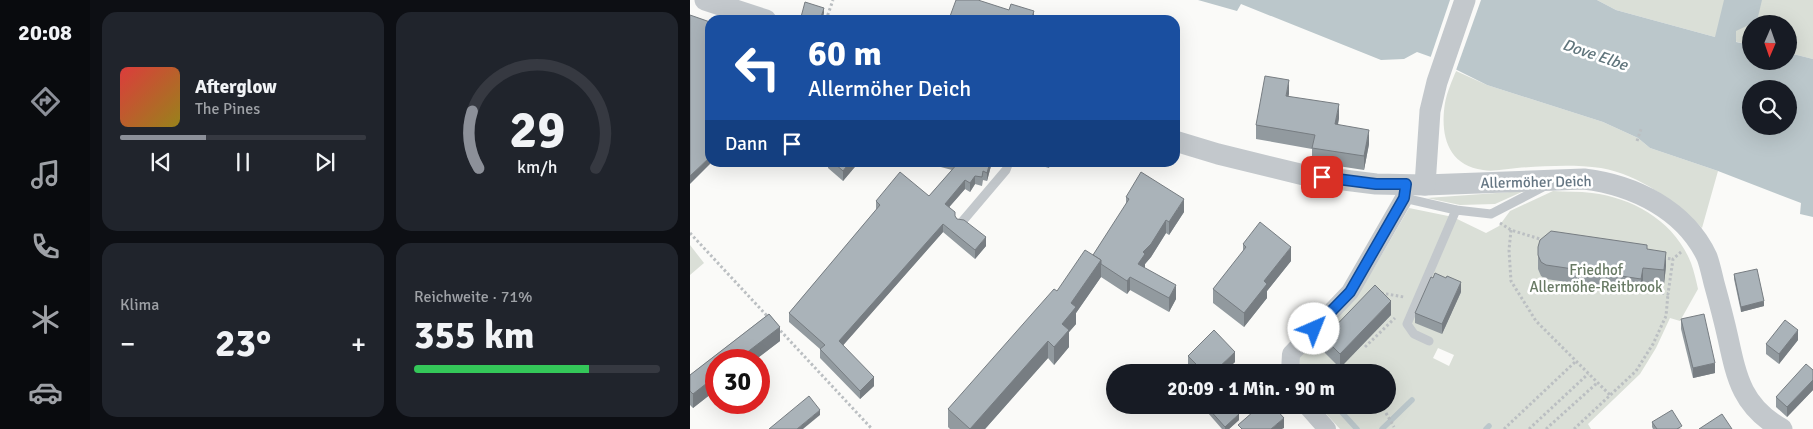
<!DOCTYPE html>
<html lang="de">
<head>
<meta charset="utf-8">
<style>
	body { margin:0; font-family:Signika,sans-serif; background:#20242c; color:#f1f3f6; height:100vh; display:flex; flex-direction:column; font-size:19px; white-space:nowrap }
	* { box-sizing:border-box; margin:0 }
	p { font-size:16px; color:#9ea1a6 }
	.icon { flex:none; width:28px; height:28px; fill:none; stroke:currentColor; stroke-width:2; stroke-linecap:round; stroke-linejoin:round }
	.map { position:relative; flex:1; overflow:hidden }
	.side { display:flex; flex-direction:column; gap:12px; padding:12px; background:#0d0f14; width:600px }
	.side>* { flex:none }
	.top-card { position:absolute; left:15px; top:15px; width:475px; height:152px; border-radius:15px; box-shadow:0 5px 20px #0002; background:#1a4fa0; color:#fff; overflow:hidden }
	.needle { width:32px; rotate:182deg }
	.fabs { position:absolute; left:1052px; top:15px; display:grid; gap:10px }
	.fabs a { display:grid; place-items:center; width:55px; height:55px; border-radius:50%; background:#171b24; box-shadow:0 5px 20px #0002; font-size:25px }
	.speed { position:absolute; left:15px; top:349px; display:flex; gap:10px; font-size:25px; font-weight:700; text-align:center }
	.speed>* { display:grid; place-content:center; width:65px; height:65px; border-radius:50%; background:#171b24; box-shadow:0 5px 20px #0002; line-height:1 }
	.speed .limit { border:8px solid #d22; background:#fff; color:#111 }
	.pin { position:absolute; display:grid; place-items:center; width:42px; height:42px; color:#fff; margin:-21px; border-radius:10px; box-shadow:0 2px 8px #0006 }
	.me { position:absolute; width:55px; margin:-28px; rotate:44deg; stroke-linejoin:round; filter:drop-shadow(0 0 4px #0008) }
	.turn { display:flex; align-items:center; gap:18px; height:105px; padding:0 20px; font-size:22px }
	.turn .icon { width:65px; height:65px; stroke-width:2.5 }
	.turn b { display:block; font-size:35px; line-height:42px }
	.then { display:flex; align-items:center; height:48px; padding:0 20px; background:#0003; gap:10px; font-size:19px }
	.big { font-size:38px; font-weight:700; line-height:1.1 }
	.side .tile { flex:1; display:flex; flex-direction:column; justify-content:center; gap:8px; min-width:0; padding:0 18px; border-radius:15px; background:#20242c }
	.side .dial { align-items:center; gap:0 }
	.dial svg { height:130px; overflow:visible; fill:none; stroke:#363941; stroke-width:7; stroke-linecap:round; text-anchor:middle }
	.dial text { fill:#f1f3f6; stroke:none }
	.song { display:flex; align-items:center; gap:15px }
	.cover { width:60px; height:60px; border-radius:8px; background:linear-gradient(135deg,hsl(0 70% 55%),hsl(50 70% 35%)) }
	.played { height:5px; border-radius:2px; background:linear-gradient(90deg,#8c9099 35%,#363941 35%) }
	.keys { display:flex; justify-content:space-around; direction:ltr }
	.heat { display:flex; justify-content:space-between; align-items:center; font-size:28px; direction:ltr }
	.charge { height:8px; border-radius:4px; background:linear-gradient(90deg,#34c759 71%,#363941 0) }
	.side .tiles { flex:1; display:grid; gap:12px; grid-template-columns:repeat(2,1fr) }
	.trip { position:absolute; left:416px; top:364px; width:290px; height:50px; border-radius:25px; background:#171b24; box-shadow:0 5px 20px #0002; font-weight:700; line-height:50px; text-align:center }
	main { display:flex; flex:1; min-height:0 }
	.menu { display:flex; flex-direction:column; width:90px; justify-content:space-around; align-items:center; background:#090b0e; color:#9ea1a6 }
	.menu .icon { width:35px; height:35px }
	.menu .on { color:#8c9099 }
	.menu b { font-size:22px; color:#f1f3f6 }
	.map>svg:first-child { display:block }
	.green { fill:#dadfd7; fill-rule:evenodd }
	.water { fill:#bbc7cb; fill-rule:evenodd }
	.pier { fill:#fafaf8 }
	.lines { fill:none; stroke-linecap:round; stroke-linejoin:round }
	.stream { stroke:#bbc7cb; stroke-width:5.5 }
	.path { stroke:#bbbfc2; stroke-width:3; stroke-dasharray:2.5 2.5; stroke-linecap:butt }
	.service { stroke:#c3c8cc; stroke-width:9 }
	.minor { stroke:#c3c8cc; stroke-width:18 }
	.tertiary { stroke:#c3c8cc; stroke-width:21 }
	.wall { fill:#929a9f }
	.shaded-wall { fill:#777d82 }
	.building { fill:#aab3b9; stroke:#777d82 }
	.route-casing { stroke:#114b97; stroke-width:12 }
	.route { stroke:#1a73e8; stroke-width:9 }
	.labels { text-anchor:middle; dominant-baseline:central; stroke-width:5; stroke-linejoin:round; paint-order:stroke }
	.street-label { font-size:15px; fill:#657683; stroke:#fff }
	.park-label { font-size:15px; fill:#687a64; stroke:#fff }
	.water-label { font-size:16px; font-style:italic; fill:#60757c; stroke:#fff }
</style>
</head>
<body>
<main>
<nav class="menu">
<b>20:08</b>
<svg class="icon on" aria-label="directions" viewBox="0 0 24 24"><path d="M12 3l9 9-9 9-9-9zM9 14v-3h6M13 9l2 2-2 2"/></svg>
<svg class="icon" aria-label="music" viewBox="0 0 24 24"><path d="M9 18V5l10-2v13"/><circle cx="6" cy="18" r="3"/><circle cx="16" cy="16" r="3"/></svg>
<svg class="icon" aria-label="phone" viewBox="0 0 24 24"><path d="M5 4h4l2 5-3 2q2 4 5 5l2-3 5 2v4C11 20 4 13 5 4z"/></svg>
<svg class="icon" aria-label="climate" viewBox="0 0 24 24"><path d="M12 3v18M4 7l16 10M4 17L20 7"/></svg>
<svg class="icon" aria-label="car" viewBox="0 0 24 24"><path d="M5 17H2v-5l4-1 3-4h7l3 4 3 1v5h-3M9 17h6M6 11h13"/><circle cx="7" cy="17" r="2"/><circle cx="17" cy="17" r="2"/></svg>
</nav>
<section class="side">
<div class="tiles">
<div class="tile">
<div class="song"><i class="cover"></i><div><b>Afterglow</b><p>The Pines</p></div></div>
<div class="played"></div>
<div class="keys"><svg class="icon" aria-label="previous" viewBox="0 0 24 24"><path d="M18 5L8 12l10 7zM5 5v14"/></svg><svg class="icon" aria-label="pause" viewBox="0 0 24 24"><path d="M8 5v14M16 5v14"/></svg><svg class="icon" aria-label="next" viewBox="0 0 24 24"><path d="M6 5l10 7-10 7zM19 5v14"/></svg></div>
</div>
<div class="tile dial"><svg viewBox="0 0 100 80">
<path d="M14 69A42 42 0 1 1 86 69"/>
<path d="M14 69A42 42 0 0 1 10 34" stroke="#8c9099"/>
<text x="50" y="56" font-size="32" font-weight="700">29</text>
<text x="50" y="72" font-size="11">km/h</text>
</svg></div>
<div class="tile"><p>Klima</p>
<div class="heat"><a>−</a><b class="big">23°</b><a>+</a></div>
</div>
<div class="tile"><p>Reichweite · 71%</p><b class="big">355 km</b><div class="charge"></div></div>
</div>
</section>
<div class="map">
<svg width="1123" height="429" viewBox="0 0 1123 429">
	<rect width="100%" height="100%" fill="#fafaf8"/>
	<g class="green">
		<polygon points="907,0 1123,0 1123,59 1099,53 1099,24 1061,24 1061,45 1025,37 926,10"/>
		<path d="M766 71 797 85 913 122 948 138 960 148 1028 171 1012 228C984 201 950 175 911 168 883 164 855 166 827 168 816 169 803 172 793 170 757 165 750 134 755 103 757 92 762 81 766 71Z"/>
		<polygon points="834,191 805,204 770,205 737,198"/>
		<path d="M863 191C876 192 889 191 902 193 944 198 985 222 1001 263 1004 271 1006 280 1008 289L990 321 980 318 966 348 950 374 898 424 901 429H650L628 405H698V372H607L609 356 659 303 684 268 719 208 763 217 796 233 809 226 820 211ZM748 348 764 355 759 366 743 358Z"/>
		<polygon points="0,245 14,263 0,275"/>
	</g>
	<path class="water" d="M508 0H907L926 10 1025 37 1034 0H1072L1067 21 1046 31V42L1061 45V61H1099V53L1123 59V217L1110 214 1111 203 1028 171 960 148 948 138 913 122 797 85 741 57 727 52 714 59 691 60 551 4 547 11ZM1061 89H1099V126H1061Z"/>
	<polygon class="pier" points="760,0 791,0 765,73 740,59"/>
	<g class="lines">
		<g class="stream">
			<polyline points="645,405 667,429"/>
			<polyline points="692,429 722,400"/>
			<polyline points="796,429 799,426"/>
		</g>
		<g class="path">
			<polyline points="136,20 143,0"/>
			<polyline points="947,141 951,129"/>
			<polyline points="810,223 821,230 853,240"/>
			<polyline points="821,230 819,250 821,281 846,321 920,395"/>
			<polyline points="0,233 79,318"/>
			<polyline points="973,258 983,259"/>
			<polyline points="957,290 978,294 983,259 991,252"/>
			<polyline points="691,293 714,297"/>
			<polyline points="87,327 182,429"/>
			<polyline points="675,347 705,318"/>
			<polyline points="696,413 704,427"/>
			<polyline points="814,429 885,362"/>
			<polyline points="839,429 898,374"/>
			<polyline points="856,429 907,383"/>
			<polyline points="884,429 946,371 963,344 976,316 978,294"/>
		</g>
		<g class="service">
			<polyline points="714,198 766,210 801,214 853,187"/>
			<polyline points="271,223 316,170 319,162"/>
			<polyline points="739,341 724,334 717,324 766,210"/>
		</g>
		<g class="minor">
			<polyline points="600,372 601,354 660,292 714,198 716,185"/>
			<polyline points="616,405 637,429"/>
		</g>
		<g class="tertiary">
			<polyline points="15,0 76,20"/>
			<path d="M485 141 528 154 614 175 686 184 735 185 894 179C944 185 995 210 1017 257 1020 265 1022 275 1024 283 1029 301 1034 320 1038 338 1047 380 1053 407 1092 429"/>
			<polyline points="735,185 740,111 747,82 775,0"/>
		</g>
	</g>
	<g class="wall">
		<polygon points="134,13 132,20 111,20 111,17"/>
		<polygon points="599,94 598,96 649,118 648,125 679,144 674,170 622,162 622,149 566,139 566,125"/>
		<polygon points="138,162 169,162 153,181 138,168"/>
		<polygon points="247,162 302,162 297,181 293,180 292,186 285,184 280,192 275,189 259,207 267,219 296,246 285,259 253,232 153,345 184,386 170,399 130,358 130,349 99,322 99,313 186,210 186,201 239,196 262,170 247,166"/>
		<polygon points="338,162 361,162 359,168"/>
		<polygon points="436,197 494,212 479,235 476,233 461,257 455,264 454,268 486,299 479,312 440,290 437,294 411,277 386,313 386,324 379,332 379,347 364,365 358,358 295,429 260,429 258,427 258,409 367,291 403,255 436,205"/>
		<polygon points="553,244 601,261 577,291 577,298 554,327 523,303 523,289 553,252"/>
		<polygon points="848,247 957,249 976,266 974,284 953,282 951,293 856,279 851,276 848,269"/>
		<polygon points="1044,274 1074,306 1051,312 1044,279"/>
		<polygon points="771,292 752,334 725,323 725,313"/>
		<polygon points="79,314 90,327 90,341 65,360 26,360 26,390 3,408 0,405 0,375"/>
		<polygon points="701,315 650,368 634,352 634,338"/>
		<polygon points="991,319 1025,373 1003,378 991,329"/>
		<polygon points="1108,340 1089,364 1076,354 1076,344"/>
		<polygon points="498,356 545,362 534,372 505,372 498,365"/>
		<polygon points="1123,370 1123,390 1097,417 1086,407 1086,397"/>
		<polygon points="518,408 549,420 539,429 532,429 518,413"/>
		<polygon points="962,422 992,429 963,429 962,427"/>
	</g>
	<g class="shaded-wall">
		<polygon points="134,8 134,13 132,20 130,20"/>
		<polygon points="344,11 344,20 341,20"/>
		<polygon points="599,80 599,94 596,110 596,96"/>
		<polygon points="649,104 649,118 645,138 645,124"/>
		<polygon points="679,130 679,144 674,170 674,156"/>
		<polygon points="20,157 20,162 22,162 0,184 0,176"/>
		<polygon points="160,162 169,162 153,181 153,171"/>
		<polygon points="300,162 302,162 297,181 297,173"/>
		<polygon points="285,176 285,184 280,192 280,183"/>
		<polygon points="275,180 275,189 255,212 255,204"/>
		<polygon points="494,199 494,212 479,235 479,222"/>
		<polygon points="476,220 476,233 461,257 455,264 455,267 448,278 448,264 453,252"/>
		<polygon points="253,224 253,232 149,350 149,341"/>
		<polygon points="296,237 296,246 285,259 285,250"/>
		<polygon points="601,247 601,261 577,291 577,298 554,327 554,313 574,281"/>
		<polygon points="976,252 976,266 974,284 974,270"/>
		<polygon points="411,260 411,277 386,313 386,324 379,332 379,347 364,365 364,347 372,324 381,303"/>
		<polygon points="953,268 953,282 951,293 951,279"/>
		<polygon points="440,277 440,290 437,294 437,281"/>
		<polygon points="771,282 771,292 752,334 752,324"/>
		<polygon points="486,285 486,299 479,312 479,298"/>
		<polygon points="701,301 701,315 650,368 650,354"/>
		<polygon points="1074,301 1074,306 1051,312 1051,307"/>
		<polygon points="90,327 90,341 65,360 47,360"/>
		<polygon points="1108,330 1108,340 1089,364 1089,354"/>
		<polygon points="358,341 358,358 295,429 280,429"/>
		<polygon points="545,352 545,362 534,372 524,372"/>
		<polygon points="1025,363 1025,373 1003,378 1003,368"/>
		<polygon points="26,376 26,390 3,408 3,394"/>
		<polygon points="184,377 184,386 170,399 170,391"/>
		<polygon points="1123,380 1123,390 1097,417 1097,407"/>
		<polygon points="130,410 130,415 113,429 107,429"/>
		<polygon points="549,414 549,420 539,429 535,429 535,427"/>
		<polygon points="594,418 594,428 592,429 581,429"/>
	</g>
	<g class="building">
		<polygon points="266,0 288,0 319,10 321,4 344,11 341,20 261,20 259,19"/>
		<polygon points="115,2 134,8 130,20 122,20 111,17"/>
		<polygon points="0,15 20,22 20,157 0,176"/>
		<polygon points="575,76 599,80 596,96 649,104 645,124 679,130 674,156 622,148 625,135 566,125"/>
		<polygon points="143,162 160,162 153,171"/>
		<polygon points="266,162 300,162 297,173 293,171 292,177 285,176 280,183 275,180 255,204 265,212 265,216 267,219 274,220 296,237 285,250 253,224 149,341 184,377 170,391 130,349 135,345 99,313 190,205 186,201 210,172 239,196 268,163"/>
		<polygon points="451,172 494,199 479,222 476,220 461,244 453,252 455,254 448,264 486,285 479,298 440,277 437,281 411,264 411,260 403,255 439,199 436,197"/>
		<polygon points="570,222 601,247 574,281 577,284 554,313 523,289 556,247 553,244"/>
		<polygon points="861,231 957,245 957,249 976,252 974,270 953,268 951,279 856,265 851,262 848,255 848,247 850,240"/>
		<polygon points="395,250 411,260 381,303 386,307 372,324 379,330 364,347 358,341 280,429 258,409 364,289 367,291"/>
		<polygon points="1067,269 1074,301 1051,307 1044,274"/>
		<polygon points="745,273 756,278 757,276 771,282 752,324 725,313 741,277 743,278"/>
		<polygon points="685,285 701,301 650,354 634,338"/>
		<polygon points="79,314 90,327 47,360 26,360 26,376 3,394 0,391 0,375"/>
		<polygon points="1014,314 1025,363 1003,368 991,319"/>
		<polygon points="1095,320 1108,330 1089,354 1076,344"/>
		<polygon points="524,330 545,352 524,372 514,372 498,356"/>
		<polygon points="1116,364 1123,370 1123,380 1097,407 1086,397"/>
		<polygon points="119,396 130,410 107,429 79,429"/>
		<polygon points="522,405 541,405 549,414 535,427 518,408"/>
		<polygon points="571,405 582,405 594,418 581,429 552,429 548,425"/>
		<polygon points="982,410 992,426 987,429 967,429 962,422"/>
		<polygon points="1032,414 1042,429 1009,429"/>
	</g>
	<g class="lines">
		<g class="route-casing">
			<polyline id="route" points="624,329 660,292 714,198 716,184 686,184 632,177"/>
		</g>
		<use href="#route" class="route"/>
	</g>
	<g class="labels">
		<g class="street-label">
			<text transform="translate(846 182) rotate(-1)">Allermöher Deich</text>
		</g>
		<g class="park-label">
			<text x="906" y="270">Friedhof<tspan x="906" dy="17">Allermöhe-Reitbrook</tspan></text>
		</g>
		<g class="water-label">
			<text transform="translate(905 55) rotate(19)">Dove Elbe</text>
		</g>
	</g>
</svg>
<div class="fabs">
<a><svg class="needle" viewBox="-14 -14 28 28"><path d="M0-13l5 13h-10z" fill="#e53935"/><path d="M0 13l5-13h-10z" fill="#9ea1a6"/></svg></a>
<a><svg class="icon" aria-label="search" viewBox="0 0 24 24"><circle cx="10" cy="10" r="6"/><path d="M15 15l6 6"/></svg></a>
</div>
<div class="speed"><div class="limit">30</div></div>
<div class="pin" style="left:632px;top:177px;background:#d93025"><svg class="icon" aria-label="arrive" viewBox="0 0 24 24"><path d="M6 21V4h12l-3 4 3 4H6"/></svg></div>
<svg class="me" style="left:624px;top:329px" viewBox="-20 -20 40 40"><circle r="19" fill="#fff"/><path d="M0-13L10 11 0 6-10 11z" fill="#1a73e8"/></svg>
<div class="trip">20:09 · 1 Min. · 90 m</div>
<div class="top-card">
<div class="turn"><svg class="icon" aria-label="left" viewBox="0 0 24 24"><path d="M17 20v-9H6M10 6l-5 5 5 5"/></svg><div><b>60 m</b>Allermöher Deich</div></div>
<div class="then">Dann<svg class="icon" aria-label="arrive" viewBox="0 0 24 24"><path d="M6 21V4h12l-3 4 3 4H6"/></svg></div>
</div>
</div>
</main>
</body>
</html>
